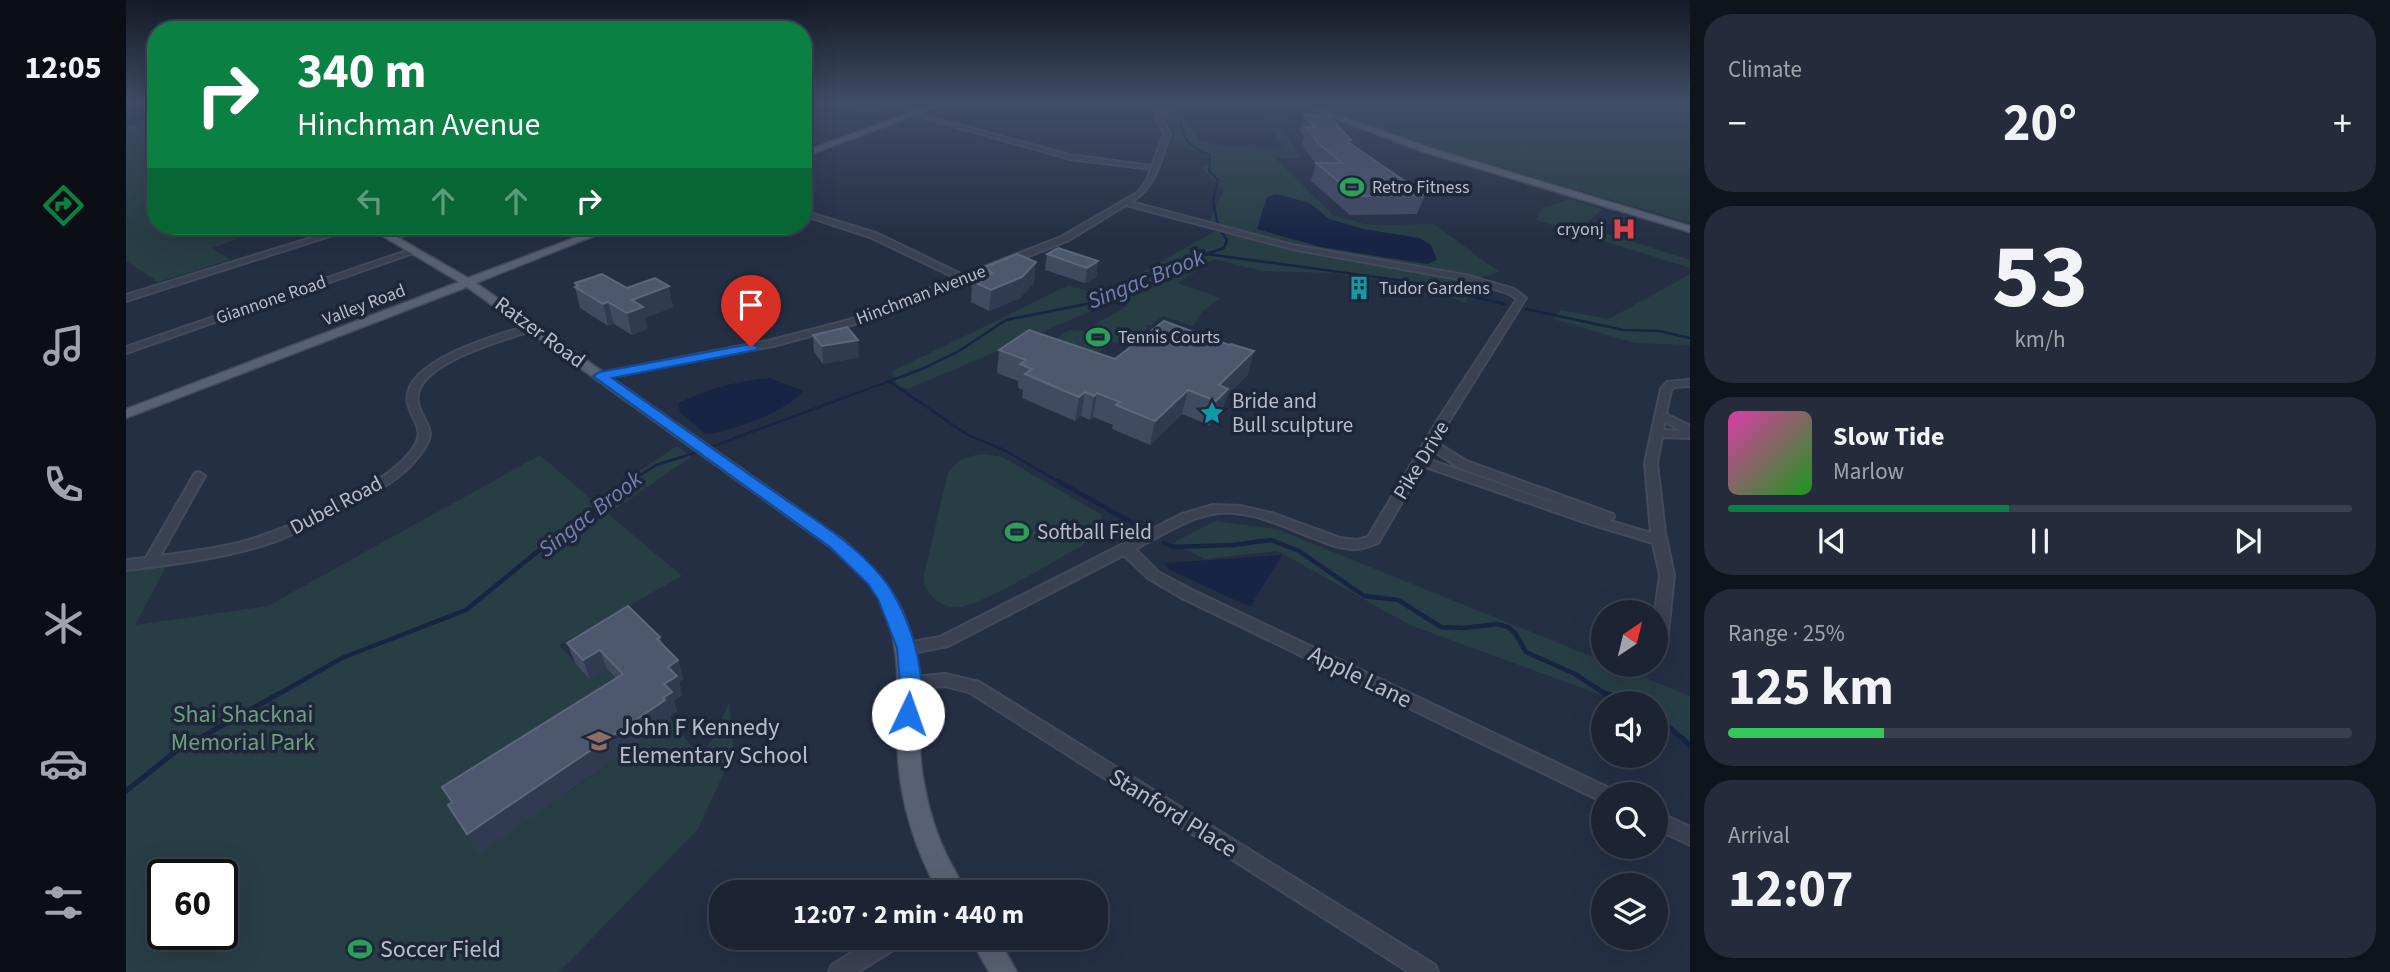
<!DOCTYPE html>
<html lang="en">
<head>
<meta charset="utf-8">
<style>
	body { margin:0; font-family:"Source Sans 3",sans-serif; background:#252b3b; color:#f1f3f6; height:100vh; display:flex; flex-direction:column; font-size:26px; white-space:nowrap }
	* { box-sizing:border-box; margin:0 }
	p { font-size:23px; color:#a0a4ac }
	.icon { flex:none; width:38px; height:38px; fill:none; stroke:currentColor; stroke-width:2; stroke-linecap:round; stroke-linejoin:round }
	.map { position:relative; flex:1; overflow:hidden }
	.side { display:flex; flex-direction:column; gap:14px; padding:14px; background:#0f131c; width:700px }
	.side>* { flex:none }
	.hud { position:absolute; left:21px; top:21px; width:665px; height:214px; border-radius:28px; box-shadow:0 7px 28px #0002,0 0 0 2px #3a404e; background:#0b8043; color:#fff; overflow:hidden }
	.needle { width:46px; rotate:35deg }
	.controls { position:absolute; left:1465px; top:600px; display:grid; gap:14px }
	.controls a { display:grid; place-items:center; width:77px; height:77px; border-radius:50%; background:#1c2333; box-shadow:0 7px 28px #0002,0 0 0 2px #3a404e; font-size:35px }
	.speed { position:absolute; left:21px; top:859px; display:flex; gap:14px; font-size:35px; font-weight:700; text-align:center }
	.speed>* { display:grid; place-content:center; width:91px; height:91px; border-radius:50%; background:#1c2333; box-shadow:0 7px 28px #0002,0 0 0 2px #3a404e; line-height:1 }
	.speed .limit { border:4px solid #111; border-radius:10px; background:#fff; color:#111 }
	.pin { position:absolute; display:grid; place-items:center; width:60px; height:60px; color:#fff; margin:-72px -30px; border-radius:50% 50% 50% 0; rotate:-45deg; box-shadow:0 0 7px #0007 }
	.pin .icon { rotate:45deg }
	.me { position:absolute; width:77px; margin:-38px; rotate:3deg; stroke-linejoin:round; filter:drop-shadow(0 0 5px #0008) }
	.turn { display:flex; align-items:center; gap:24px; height:147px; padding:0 35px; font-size:32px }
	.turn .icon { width:91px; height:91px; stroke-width:2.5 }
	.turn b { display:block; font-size:49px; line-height:60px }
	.lanes { display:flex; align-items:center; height:66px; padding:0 35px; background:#0003; justify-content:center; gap:35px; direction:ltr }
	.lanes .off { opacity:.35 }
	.big { font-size:52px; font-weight:700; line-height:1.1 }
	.side .tile { flex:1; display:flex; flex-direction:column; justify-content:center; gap:10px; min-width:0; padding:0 24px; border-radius:28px; background:#252b3b }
	.side .dial { align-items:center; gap:0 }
	.dial b { font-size:91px; line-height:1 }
	.song { display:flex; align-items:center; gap:21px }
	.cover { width:84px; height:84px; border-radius:10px; background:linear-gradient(135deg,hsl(320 70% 55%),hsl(120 70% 35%)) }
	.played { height:7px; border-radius:4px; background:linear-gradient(90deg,#0b8043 45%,#3a404e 45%) }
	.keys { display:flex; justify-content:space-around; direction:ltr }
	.heat { display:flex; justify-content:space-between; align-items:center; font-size:38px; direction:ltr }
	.charge { height:10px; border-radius:5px; background:linear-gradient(90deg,#34c759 25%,#3a404e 0) }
	.trip { position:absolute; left:583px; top:880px; width:399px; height:70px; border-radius:28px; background:#1c2333; box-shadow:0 7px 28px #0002,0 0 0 2px #3a404e; font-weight:700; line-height:70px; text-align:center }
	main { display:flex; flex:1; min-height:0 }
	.dock { display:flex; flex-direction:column; width:126px; justify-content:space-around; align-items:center; background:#0b0e14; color:#a0a4ac }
	.dock .icon { width:49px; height:49px }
	.dock .current { color:#0b8043 }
	.dock b { font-size:32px; color:#f1f3f6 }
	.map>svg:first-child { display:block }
	.green { fill:#273e45; fill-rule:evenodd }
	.water { fill:#172443 }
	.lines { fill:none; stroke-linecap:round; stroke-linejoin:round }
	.stream-far3 { stroke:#172443; stroke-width:2 }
	.stream-far2 { stroke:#172443; stroke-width:2.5 }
	.stream-far1 { stroke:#172443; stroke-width:4.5 }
	.stream { stroke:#172443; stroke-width:5 }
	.minor-casing { stroke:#434a5c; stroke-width:4 }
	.major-casing { stroke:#434a5c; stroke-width:3 }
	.minor { fill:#3a4153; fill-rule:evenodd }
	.major { fill:#586073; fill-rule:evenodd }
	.wall { fill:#404b62 }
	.shaded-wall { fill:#303a51 }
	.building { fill:#4d576e; stroke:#5d677c; stroke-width:2 }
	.route { fill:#1a73e8; stroke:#114b97; stroke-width:2 }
	.labels { text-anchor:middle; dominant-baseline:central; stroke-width:7; stroke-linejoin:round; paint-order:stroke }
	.far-poi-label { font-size:18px; fill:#b7bdcd; stroke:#1e2639; text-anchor:start }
	.far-street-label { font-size:18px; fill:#b7bdcd; stroke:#1e2639 }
	.street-label { font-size:21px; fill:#b7bdcd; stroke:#1e2639 }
	.poi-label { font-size:21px; fill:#b7bdcd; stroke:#1e2639; text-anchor:start }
	.water-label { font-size:23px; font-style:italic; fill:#6f82ad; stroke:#1e2639 }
	.near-street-label { font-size:24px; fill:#b7bdcd; stroke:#1e2639 }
	.near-park-label { font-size:24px; fill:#6d9f7e; stroke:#1e2639 }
	.near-poi-label { font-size:24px; fill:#b7bdcd; stroke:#1e2639; text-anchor:start }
</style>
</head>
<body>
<main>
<nav class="dock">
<b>12:05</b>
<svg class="icon current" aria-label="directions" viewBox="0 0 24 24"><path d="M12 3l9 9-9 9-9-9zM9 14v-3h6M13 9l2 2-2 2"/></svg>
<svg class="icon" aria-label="music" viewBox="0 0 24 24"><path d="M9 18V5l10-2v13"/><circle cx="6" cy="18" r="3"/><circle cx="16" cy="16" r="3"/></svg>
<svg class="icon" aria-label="phone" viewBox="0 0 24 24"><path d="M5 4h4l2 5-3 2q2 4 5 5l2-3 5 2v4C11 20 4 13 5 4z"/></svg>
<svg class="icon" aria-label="climate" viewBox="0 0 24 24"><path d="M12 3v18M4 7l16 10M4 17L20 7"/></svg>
<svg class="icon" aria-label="car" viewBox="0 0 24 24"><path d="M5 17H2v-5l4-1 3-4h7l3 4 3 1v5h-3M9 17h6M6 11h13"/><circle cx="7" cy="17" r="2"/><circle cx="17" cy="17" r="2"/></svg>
<svg class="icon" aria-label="filters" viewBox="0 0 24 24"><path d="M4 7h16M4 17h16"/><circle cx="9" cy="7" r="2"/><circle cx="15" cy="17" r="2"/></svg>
</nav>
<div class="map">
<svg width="1564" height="972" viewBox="0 0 1564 972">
	<rect width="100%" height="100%" fill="#252f44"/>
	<g class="green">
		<polygon points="0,102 30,102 30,226 145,226 86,248 104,260 32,282 0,261"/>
		<polygon points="1177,102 1564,102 1564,223 1302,146"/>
		<path d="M1048 109 1063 123 1073 141 1097 146 1157 148 1146 131 1137 122 1138 119 1156 118 1157 121 1153 122 1175 158H1149L1208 216 1243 225 1308 224 1373 272 1338 283 1341 303 1294 287 1207 273 1137 271 1088 259 1052 283 1094 298 1075 313 1067 326 1037 316 1025 325H1020L1021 328 1000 345 986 342 962 360 921 344 944 330 958 331C973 321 987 315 1001 306L989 301 782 389 772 386 765 372 943 285 974 295 1092 230 1083 222 1098 190 1075 168 1085 162 1077 151 1047 146 1048 132 1039 115Z"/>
		<polygon points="1444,199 1476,209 1458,226 1564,260 1564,268 1410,220 1416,208"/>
		<polygon points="1564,274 1564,345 1509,343 1427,319 1435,310 1483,319"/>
		<path d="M551 446 565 457 482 514 556 576 433 645 464 680 481 669 503 693 334 824 353 852 432 795 435 797 545 720 574 757 590 734 603 702 608 751 572 829 433 972H0V569L42 563 9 625 142 606 414 455 467 501ZM37 875H96V934H37Z"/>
		<path d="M858 454 876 457 976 515 971 537C944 551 857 606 832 607 813 607 802 596 797 580L822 472C833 459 842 456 858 454Z"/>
		<polygon points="1089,521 1150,529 1477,661 1477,665 1488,665 1564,696 1564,742 1530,715 1530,704 1497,703 1284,625 1152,551 1079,559 1047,543"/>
	</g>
	<g class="water">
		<polygon points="0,102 30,102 30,118 0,127"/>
		<polygon points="1150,194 1184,203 1203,219 1237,229 1293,238 1305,245 1311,260 1301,264 1195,247 1131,229 1141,197"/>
		<path d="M644 378 677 391C660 412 605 432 579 434L554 412 552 403C582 389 611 381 644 378Z"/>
		<polygon points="1156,555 1124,607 1042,569 1039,563"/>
	</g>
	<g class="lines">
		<path class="stream-far3" d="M1043 102C1067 128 1042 137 1084 155L1083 171 1092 180 1088 197"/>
		<g class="stream-far2">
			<polyline points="1088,195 1087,202 1092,225"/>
			<polyline points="1081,254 1279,281 1379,304"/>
			<polyline points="1400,309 1497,330 1533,331 1564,338"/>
			<polyline points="764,382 842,435 878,450 935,483"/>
			<polyline points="582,448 796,369 833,351 880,320 965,303 1043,267 1098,248 1101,240 1095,231"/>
			<polyline points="502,483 530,465 575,451"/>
		</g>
		<g class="stream-far1">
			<polyline points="932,481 1012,526"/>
			<polyline points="1038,543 1047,547 1107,545 1145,540 1173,551 1238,596 1272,600 1315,627 1337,628 1371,624 1382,627 1389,633 1400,652 1449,674 1481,695"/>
			<polyline points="151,695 216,658 340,610 411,552 475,508 504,481"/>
		</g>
		<g class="stream">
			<polyline points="1478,693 1517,704"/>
			<polyline points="1530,716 1564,745"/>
			<polyline points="0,791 49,752 154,693"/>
		</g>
		<g class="minor-casing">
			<g id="minor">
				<path d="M1060 102H1118L1063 105 1038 112 1036 118 1044 134C1035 160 1030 187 1005 202L1166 245 1339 275 1388 289 1400 298 1310 442 1340 461 1487 514 1488 517 1484 521 1525 533 1519 463 1535 389 1541 382 1564 380V386L1548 387 1545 390 1540 414 1564 426V438L1536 437 1531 463 1539 533 1548 575 1541 641 1538 645 1530 646 1529 612 1534 575 1527 543 1458 522 1297 466 1252 543C1245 545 1238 549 1231 549 1219 550 1206 545 1195 541 1161 529 1124 507 1086 514 1059 519 1033 537 1009 549L1032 572 1066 590 1483 788 1486 794H1477V802L1056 598 1022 578 998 555 822 646 781 654 776 652 773 648 776 644 814 637 1056 514 1087 505 1114 506 1145 513 1214 538 1231 540 1242 537 1313 418 1391 299 1382 293 1338 280 1166 249 1000 205 941 241 729 324 647 346 474 379 469 376 474 373 646 340 723 320 830 278 744 237 677 215V211L750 233 837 275 935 237 1011 193 1021 181 1025 169 944 159 788 115V113L944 155 1026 166 1038 134 1030 118 1033 111ZM1539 422 1556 431 1537 430ZM1306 450 1332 467 1454 512 1301 459Z"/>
				<polygon points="224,226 235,226 0,301 0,295"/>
				<polygon points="297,226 308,226 266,239 262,237"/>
				<polygon points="286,249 293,251 0,353 0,347"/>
				<path d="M408 324 413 327 411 329C383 339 284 363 292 403 298 428 315 427 293 456 275 479 250 492 224 505 199 519 174 532 147 542 100 558 49 564 0 570V560L20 558 69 473 73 472 79 476 34 556C69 551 105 547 138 535 165 526 190 513 215 500 242 486 271 472 288 447 300 429 285 420 282 403 273 361 377 333 408 324Z"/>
				<polygon points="819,674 853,682 1309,965 1312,972 1283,972 843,692 819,686 784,689 778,688 776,683 778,678"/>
				<polygon points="1530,811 1564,827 1564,845 1530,829"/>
				<polygon points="749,938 778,938 775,945 732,972 703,972 706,965"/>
			</g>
		</g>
		<g class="major-casing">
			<g id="major">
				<polygon points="814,102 824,102 677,157 677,152"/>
				<polygon points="1165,102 1175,102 1304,148 1564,226 1564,232 1298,152"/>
				<path d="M240 226H252L342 278 480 226H493L350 283 716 539C771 587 792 622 793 697 794 727 792 758 799 788 803 810 810 833 820 854 826 867 835 879 839 892H813C790 853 774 801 772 755 770 702 779 646 752 597 741 577 721 562 704 547L341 287 0 418V409L333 282Z"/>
				<polygon points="844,938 872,938 891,972 863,972"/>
			</g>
		</g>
		<use href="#minor" class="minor"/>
		<use href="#major" class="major"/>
	</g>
	<g class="wall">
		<polygon points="677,102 779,102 747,113 739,114 700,105 695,107"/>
		<polygon points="1178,114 1225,140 1224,144 1299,195 1291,214 1224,215 1185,181 1190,163 1191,163 1186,159 1176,144 1178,136 1173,130"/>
		<polygon points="921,254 972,261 970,277 959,283 919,270"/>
		<polygon points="859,267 908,283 894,298 863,311 845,302 846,281 858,276"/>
		<polygon points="449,283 501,288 547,307 519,318 521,329 506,335 488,324 482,326 454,308 449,287 450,286"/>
		<polygon points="687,335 733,357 697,364 688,352"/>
		<polygon points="873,350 989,359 1122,374 1101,395 1096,412 1083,425 1056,414 1024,445 986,429 987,425 967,417 964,420 955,416 949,421 896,398 897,390 892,388 892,381 871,373"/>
		<polygon points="534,637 536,644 552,660 557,679 553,682 556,695 548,701 551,711 544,716 545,720 353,853 322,805 490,678 481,669 464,680 449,663 441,643"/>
	</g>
	<g class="shaded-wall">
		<polygon points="694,102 699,102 700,105 695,107"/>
		<polygon points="739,102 779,102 747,113 739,114"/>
		<polygon points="972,261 970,277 959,283 961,268"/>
		<polygon points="910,262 908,283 894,298 863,311 865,290"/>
		<polygon points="543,286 547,307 519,318 521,329 506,335 501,313 506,300"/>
		<polygon points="482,302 488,324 482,326 477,304"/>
		<polygon points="732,340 733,357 697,364 696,346"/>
		<polygon points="1128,351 1122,374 1101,395 1096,412 1083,425 1093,385"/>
		<polygon points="1062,390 1056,414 1024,445 1029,421"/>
		<polygon points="959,392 955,416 949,421 953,397"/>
		<polygon points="971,393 967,417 964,420 968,396"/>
		<polygon points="474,650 481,669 464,680 457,660"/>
		<polygon points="552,660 557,679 553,682 556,695 548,701 551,711 544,716 545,720 353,853 341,834 537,698 542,667"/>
	</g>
	<g class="building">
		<polygon points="1178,114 1203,116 1225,140 1219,140 1299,195 1230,196 1190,163 1216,163 1191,142 1180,127 1189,128"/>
		<polygon points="932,248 972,261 961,268 921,254"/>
		<polygon points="891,254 910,262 896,277 865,290 846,281 866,273 859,267"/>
		<polygon points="476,274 501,288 529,278 543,286 506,300 517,307 501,313 482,302 477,304 449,287 452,286 449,283"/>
		<polygon points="1038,321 1103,345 1105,344 1128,351 1093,385 1102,389 1090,401 1062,390 1029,421 990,405 994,402 971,393 968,396 959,392 953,397 899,374 906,369 894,364 900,360 873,350 903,330 989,359"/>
		<polygon points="721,327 732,340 696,346 687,335"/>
		<polygon points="502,606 534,637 531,639 552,660 542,667 551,676 538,684 546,692 537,698 539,700 341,834 322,805 326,802 316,787 497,674 474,650 457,660 441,643"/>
	</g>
	<linearGradient id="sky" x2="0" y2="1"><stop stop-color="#141a25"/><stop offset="0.43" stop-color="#404d67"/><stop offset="1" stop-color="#404d67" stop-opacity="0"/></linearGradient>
	<rect width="1564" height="238" fill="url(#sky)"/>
	<path class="route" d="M625 344 632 347 630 350 486 378C539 415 593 453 647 491 684 517 726 541 755 576 781 606 808 683 789 721L782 723 774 721 771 714 774 683 771 648 752 599 742 584 704 547 467 376 474 372Z"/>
	<defs>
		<g id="stadium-bare" transform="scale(1.89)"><path d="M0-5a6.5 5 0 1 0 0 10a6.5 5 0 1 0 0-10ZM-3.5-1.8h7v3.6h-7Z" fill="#2e9e5b" stroke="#1e2639" stroke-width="2.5" paint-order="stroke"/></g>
		<g id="hospital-bare" transform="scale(1.89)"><path d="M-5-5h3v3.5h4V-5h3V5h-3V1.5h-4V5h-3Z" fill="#e0444e" stroke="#1e2639" stroke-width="2.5" paint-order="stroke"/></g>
		<g id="building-bare" transform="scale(1.89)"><path d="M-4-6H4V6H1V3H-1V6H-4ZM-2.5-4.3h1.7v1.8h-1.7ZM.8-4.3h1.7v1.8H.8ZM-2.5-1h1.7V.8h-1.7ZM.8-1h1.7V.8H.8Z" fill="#0f9aa8" stroke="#1e2639" stroke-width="2.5" paint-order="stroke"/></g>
		<g id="sight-bare" transform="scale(1.89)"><path d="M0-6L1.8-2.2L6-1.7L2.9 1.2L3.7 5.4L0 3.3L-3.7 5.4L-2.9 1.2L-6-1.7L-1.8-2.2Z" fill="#0f9aa8" stroke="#1e2639" stroke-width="2.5" paint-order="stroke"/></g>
		<g id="school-bare" transform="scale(1.89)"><path d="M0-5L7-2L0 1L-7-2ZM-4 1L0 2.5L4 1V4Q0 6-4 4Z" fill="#8d6e63" stroke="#1e2639" stroke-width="2.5" paint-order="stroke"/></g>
	</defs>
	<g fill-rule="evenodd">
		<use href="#stadium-bare" x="1226" y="187"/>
		<use href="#hospital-bare" x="1498" y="229"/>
		<use href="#building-bare" x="1233" y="288"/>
		<use href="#stadium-bare" x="972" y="337"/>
		<use href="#sight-bare" x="1086" y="413"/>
		<use href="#stadium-bare" x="891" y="532"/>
		<use href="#school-bare" x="473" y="741"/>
		<use href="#stadium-bare" x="234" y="949"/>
	</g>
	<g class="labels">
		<g class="far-poi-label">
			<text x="1246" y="187">Retro Fitness</text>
			<text x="1478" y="229" text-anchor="end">cryonj</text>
			<text x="1253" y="288">Tudor Gardens</text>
			<text x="992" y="337">Tennis Courts</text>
		</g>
		<g class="far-street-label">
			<text transform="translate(795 295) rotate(-21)">Hinchman Avenue</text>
			<text transform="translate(145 300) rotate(-19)">Giannone Road</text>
			<text transform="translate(238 305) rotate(-21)">Valley Road</text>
		</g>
		<g class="street-label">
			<text transform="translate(414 332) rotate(36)">Ratzer Road</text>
			<text transform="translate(1295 460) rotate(-59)">Pike Drive</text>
			<text transform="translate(210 505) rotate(-28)">Dubel Road</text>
		</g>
		<g class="poi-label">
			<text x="1106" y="401">Bride and<tspan x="1106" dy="24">Bull sculpture</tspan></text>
			<text x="911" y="532">Softball Field</text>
		</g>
		<g class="water-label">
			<text transform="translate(1020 279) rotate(-22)">Singac Brook</text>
			<text transform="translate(464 514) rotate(-38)">Singac Brook</text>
		</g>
		<g class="near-street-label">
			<text transform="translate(1234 677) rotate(26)">Apple Lane</text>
			<text transform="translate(1047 813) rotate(32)">Stanford Place</text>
		</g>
		<g class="near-park-label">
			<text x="117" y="714">Shai Shacknai<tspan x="117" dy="28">Memorial Park</tspan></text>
		</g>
		<g class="near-poi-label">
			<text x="493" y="727">John F Kennedy<tspan x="493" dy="28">Elementary School</tspan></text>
			<text x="254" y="949">Soccer Field</text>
		</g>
	</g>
</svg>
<div class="controls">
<a><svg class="needle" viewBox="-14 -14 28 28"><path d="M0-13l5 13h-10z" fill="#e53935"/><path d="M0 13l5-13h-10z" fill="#a0a4ac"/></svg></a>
<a><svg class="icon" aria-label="sound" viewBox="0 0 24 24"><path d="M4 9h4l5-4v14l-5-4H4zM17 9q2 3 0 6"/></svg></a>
<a><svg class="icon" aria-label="search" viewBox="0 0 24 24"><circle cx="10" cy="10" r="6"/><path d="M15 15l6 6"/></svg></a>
<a><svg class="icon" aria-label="layers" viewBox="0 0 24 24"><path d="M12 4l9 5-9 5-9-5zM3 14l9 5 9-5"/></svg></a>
</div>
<div class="speed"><div class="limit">60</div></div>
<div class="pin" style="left:625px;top:347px;background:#d93025"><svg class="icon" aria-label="arrive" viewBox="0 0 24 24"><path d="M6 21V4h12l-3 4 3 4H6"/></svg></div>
<svg class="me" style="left:782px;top:714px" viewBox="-20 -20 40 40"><circle r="19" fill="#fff"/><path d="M0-13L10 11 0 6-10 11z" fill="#1a73e8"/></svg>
<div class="trip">12:07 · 2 min · 440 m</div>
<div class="hud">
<div class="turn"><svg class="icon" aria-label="right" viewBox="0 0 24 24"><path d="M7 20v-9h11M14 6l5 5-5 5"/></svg><div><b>340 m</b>Hinchman Avenue</div></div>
<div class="lanes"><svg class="icon off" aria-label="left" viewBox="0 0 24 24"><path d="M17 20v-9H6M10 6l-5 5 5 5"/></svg><svg class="icon off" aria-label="ahead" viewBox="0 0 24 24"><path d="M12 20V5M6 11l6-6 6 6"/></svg><svg class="icon off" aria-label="ahead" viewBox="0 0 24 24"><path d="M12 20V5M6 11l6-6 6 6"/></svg><svg class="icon" aria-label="right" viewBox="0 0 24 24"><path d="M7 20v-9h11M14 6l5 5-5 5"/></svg></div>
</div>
</div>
<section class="side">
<div class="tile"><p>Climate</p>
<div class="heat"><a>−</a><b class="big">20°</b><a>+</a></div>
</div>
<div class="tile dial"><b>53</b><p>km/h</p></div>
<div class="tile">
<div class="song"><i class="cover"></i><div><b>Slow Tide</b><p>Marlow</p></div></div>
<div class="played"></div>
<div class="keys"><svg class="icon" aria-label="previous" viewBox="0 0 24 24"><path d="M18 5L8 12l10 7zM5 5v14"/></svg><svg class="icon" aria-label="pause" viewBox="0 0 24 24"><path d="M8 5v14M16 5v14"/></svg><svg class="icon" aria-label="next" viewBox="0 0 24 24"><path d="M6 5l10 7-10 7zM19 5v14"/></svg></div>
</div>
<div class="tile"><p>Range · 25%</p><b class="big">125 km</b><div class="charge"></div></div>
<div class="tile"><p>Arrival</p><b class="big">12:07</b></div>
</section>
</main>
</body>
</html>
